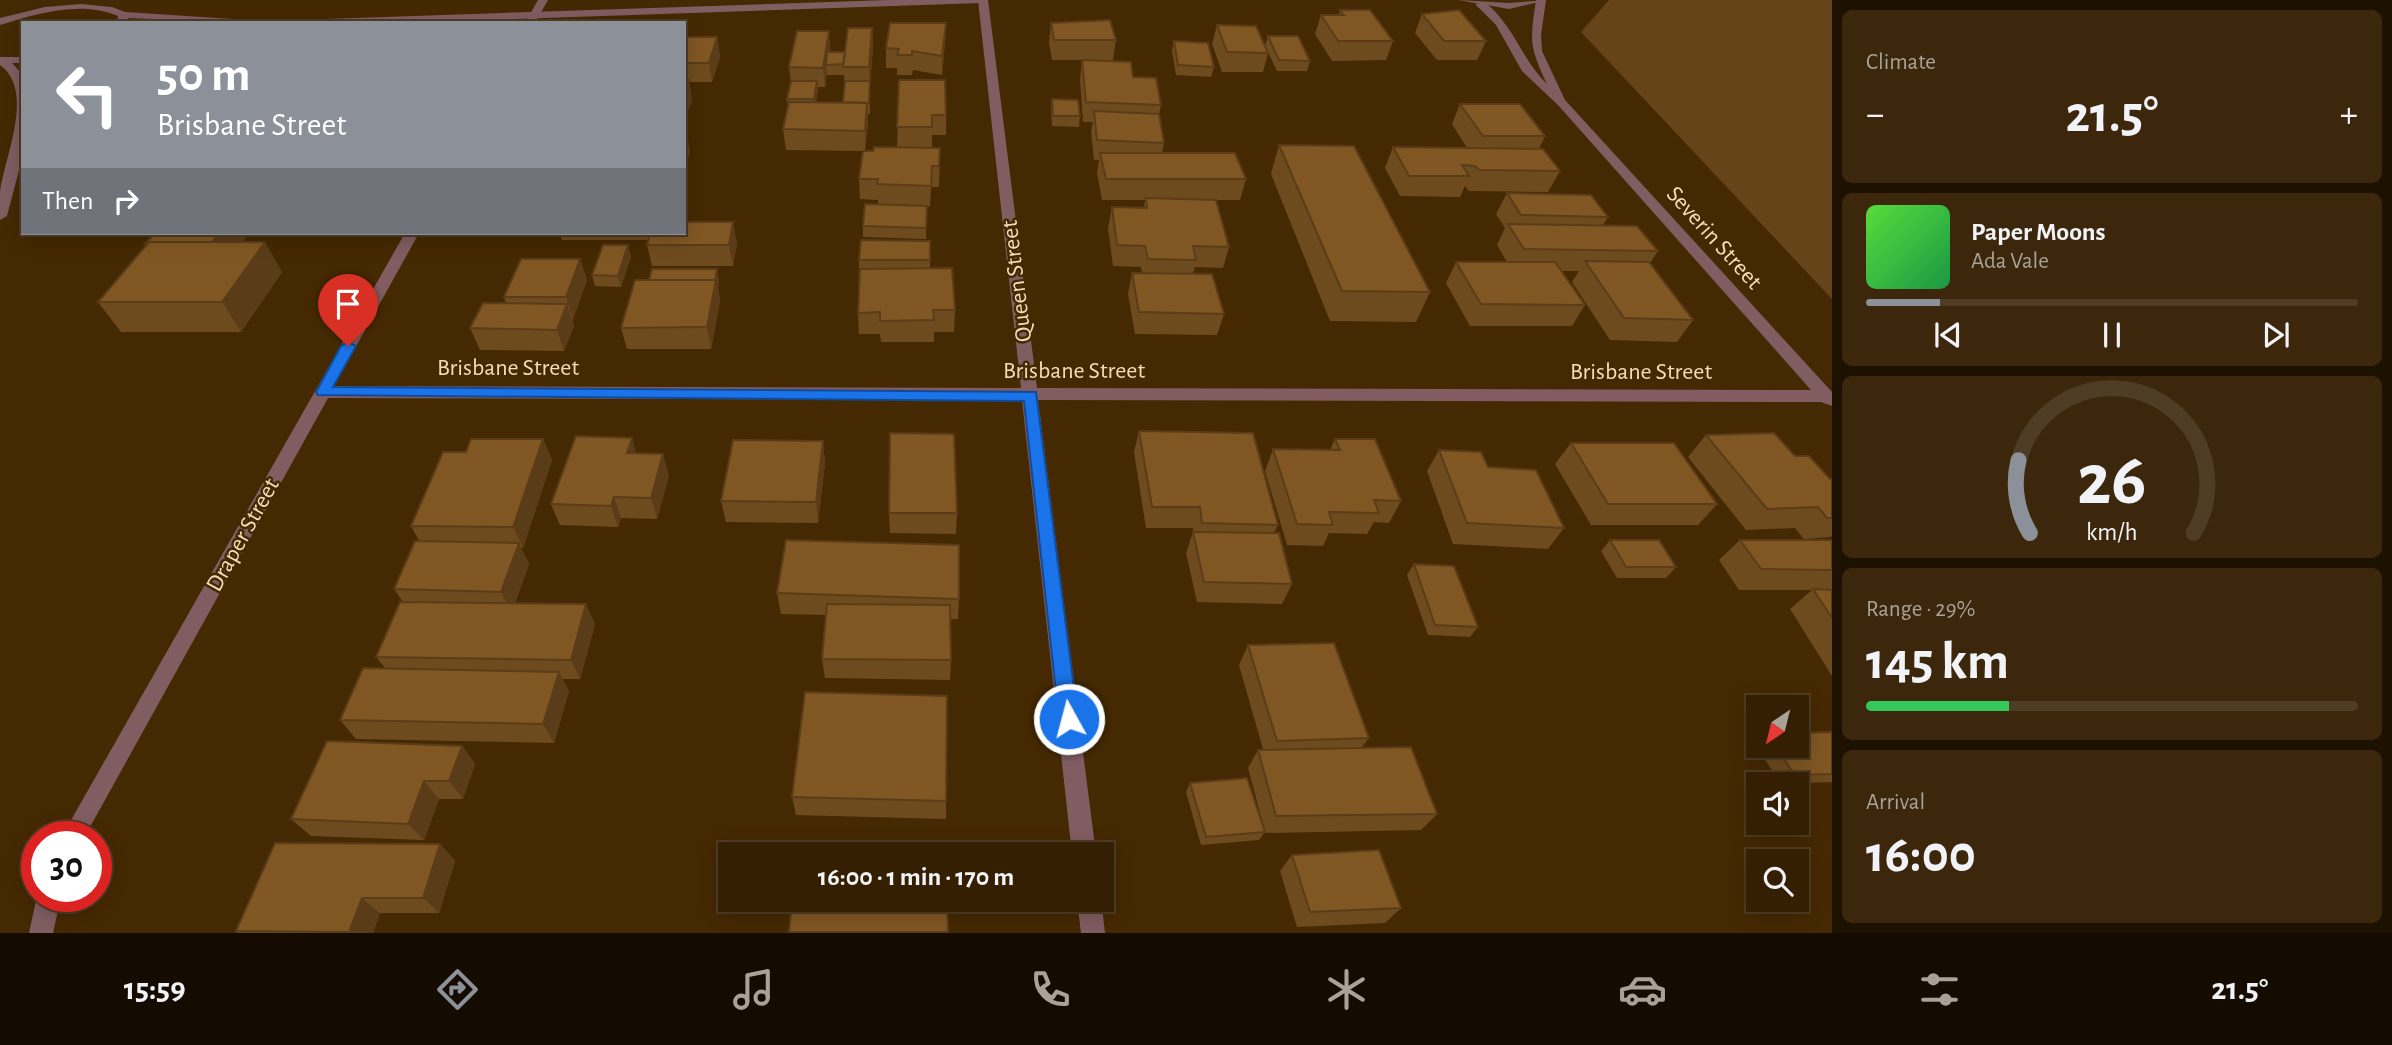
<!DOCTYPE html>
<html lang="en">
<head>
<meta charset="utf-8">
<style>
	body { margin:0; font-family:"Alegreya Sans",sans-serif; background:#3c270c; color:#f1f3f6; height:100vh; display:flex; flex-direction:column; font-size:26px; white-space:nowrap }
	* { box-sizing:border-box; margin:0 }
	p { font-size:23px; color:#a9a299 }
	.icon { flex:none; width:38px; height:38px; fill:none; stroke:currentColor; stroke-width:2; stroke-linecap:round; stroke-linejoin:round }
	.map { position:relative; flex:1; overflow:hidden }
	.sheet { display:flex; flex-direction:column; gap:10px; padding:10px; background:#1d1101; width:560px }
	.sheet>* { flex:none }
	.top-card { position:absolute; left:21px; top:21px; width:665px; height:214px; border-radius:0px; box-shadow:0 4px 18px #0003,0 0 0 2px #4e3d24; background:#8c9099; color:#fff; overflow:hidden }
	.needle { width:46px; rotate:215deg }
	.fabs { position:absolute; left:1746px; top:695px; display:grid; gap:14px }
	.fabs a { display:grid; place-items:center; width:63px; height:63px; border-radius:0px; background:#341f02; box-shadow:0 4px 18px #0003,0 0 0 2px #4e3d24; font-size:35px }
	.speed { position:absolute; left:21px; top:821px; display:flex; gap:14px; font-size:35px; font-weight:700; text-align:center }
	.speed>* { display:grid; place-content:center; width:91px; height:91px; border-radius:50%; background:#341f02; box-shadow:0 4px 18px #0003,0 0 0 2px #4e3d24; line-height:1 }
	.speed .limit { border:10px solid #d22; background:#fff; color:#111 }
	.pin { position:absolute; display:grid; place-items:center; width:60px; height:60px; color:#fff; margin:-72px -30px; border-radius:50% 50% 50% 0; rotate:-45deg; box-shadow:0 0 7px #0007 }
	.pin .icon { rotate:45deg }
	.me { position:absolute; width:77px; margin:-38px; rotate:353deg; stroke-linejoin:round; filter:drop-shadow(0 0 5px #0008) }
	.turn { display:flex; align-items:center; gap:24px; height:147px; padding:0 21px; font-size:32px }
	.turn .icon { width:91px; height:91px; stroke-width:2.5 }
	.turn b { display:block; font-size:49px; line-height:60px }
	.then { display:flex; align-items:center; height:66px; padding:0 21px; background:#0003; gap:14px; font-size:26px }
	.big { font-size:52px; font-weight:700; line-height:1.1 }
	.sheet .widget { flex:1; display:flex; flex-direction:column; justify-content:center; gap:10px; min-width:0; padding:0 24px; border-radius:10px; background:#3c270c }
	.sheet .dial { align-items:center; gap:0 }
	.dial svg { height:182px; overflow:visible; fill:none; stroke:#4e3d24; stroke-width:7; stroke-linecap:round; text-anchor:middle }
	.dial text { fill:#f1f3f6; stroke:none }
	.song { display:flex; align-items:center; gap:21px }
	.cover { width:84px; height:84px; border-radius:10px; background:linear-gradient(135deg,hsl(110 70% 55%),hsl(140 70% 35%)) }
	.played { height:7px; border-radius:4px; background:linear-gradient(90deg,#8c9099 15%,#4e3d24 15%) }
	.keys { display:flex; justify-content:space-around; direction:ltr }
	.heat { display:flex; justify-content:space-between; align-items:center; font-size:38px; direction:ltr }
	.charge { height:10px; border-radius:5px; background:linear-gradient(90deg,#34c759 29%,#4e3d24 0) }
	.trip { position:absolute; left:718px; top:842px; width:396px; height:70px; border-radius:0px; background:#341f02; box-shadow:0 4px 18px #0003,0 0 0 2px #4e3d24; font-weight:700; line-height:70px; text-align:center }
	.tab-bar { display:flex; height:112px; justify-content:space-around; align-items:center; background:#150c01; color:#a9a299 }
	.tab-bar .icon { width:49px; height:49px }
	.tab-bar .selected { color:#8c9099 }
	.tab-bar b { font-size:32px; color:#f1f3f6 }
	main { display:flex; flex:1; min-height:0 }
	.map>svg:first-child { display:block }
	.green { fill:#654419 }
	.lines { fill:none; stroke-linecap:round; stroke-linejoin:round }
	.minor { fill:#815d62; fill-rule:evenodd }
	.tertiary { fill:#815d62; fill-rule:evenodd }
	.wall { fill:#6e4b1e; fill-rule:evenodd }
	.shaded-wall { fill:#5a3d18 }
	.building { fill:#805723; stroke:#5a3d18; stroke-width:2 }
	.route { fill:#1a73e8; stroke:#114b97; stroke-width:2 }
	.labels { text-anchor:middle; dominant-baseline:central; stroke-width:5; stroke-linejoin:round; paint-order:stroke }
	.street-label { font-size:24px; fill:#f9dbbb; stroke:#452902 }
</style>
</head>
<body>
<main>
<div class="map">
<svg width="1832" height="933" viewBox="0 0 1832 933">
	<rect width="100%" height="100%" fill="#452902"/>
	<polygon class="green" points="1609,0 1832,0 1832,299 1581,32"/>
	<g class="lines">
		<g class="minor">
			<polygon points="538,0 548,0 535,23 525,23"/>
			<path d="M978 0H988L1037 388 1811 390 1558 105 1522 71 1496 25 1475 4 1484 2C1513 23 1521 59 1547 84 1529 45 1530 42 1536 0H1546L1541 35 1542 51 1565 100 1832 392V406L1821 402 1038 400 1096 854H1072L1022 400 328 398 85 836H62L405 233H419L334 386 1021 388Z"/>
			<path d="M0 57 12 63 23 75V155L7 216 0 220C0 211 0 202 0 193 4 158 36 91 0 65Z"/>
			<polygon points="37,896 61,896 53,933 29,933"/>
			<polygon points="1077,900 1101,899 1105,933 1081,933"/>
		</g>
		<g class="tertiary">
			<polygon points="889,0 985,0 980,3 397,23 291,23 296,20"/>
			<polygon points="1458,0 1509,3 1547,0 1509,9"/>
			<path d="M81 4 112 7 125 12 248 20 253 23 128 18 127 23H117L118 16C81 0 36 14 0 25V18L45 7Z"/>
			<rect x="0" y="57" width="23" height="6"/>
		</g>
	</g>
	<g class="wall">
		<polygon points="1340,10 1393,41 1386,60 1332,61 1315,34 1321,15 1339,15"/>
		<polygon points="1422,14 1486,41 1477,60 1437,60 1415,33"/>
		<polygon points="946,23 945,42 942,75 913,70 912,75 897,75 897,68 886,68 886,48"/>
		<polygon points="1051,23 1116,40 1113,60 1052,60 1049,43"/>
		<polygon points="1217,25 1268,53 1263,72 1222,72 1212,44"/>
		<path d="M872 28 873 47 870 85V114H868V123L865 151H873L897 147 899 80 946 115V135H932V147L940 148 939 187H931L930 207 927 206 926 239 863 237V226L878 204V200L860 199 859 179 863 151 786 150 783 129 788 106 787 99 791 82 789 67 829 31 830 52H845ZM827 73V75H844L845 87 843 102H816L818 87H825Z"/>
		<polygon points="1268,36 1310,61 1307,71 1277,71 1265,46"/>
		<polygon points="684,37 717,37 720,57 712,82 689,82 692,100 685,118"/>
		<polygon points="1174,41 1214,67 1211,77 1176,75 1172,51"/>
		<polygon points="1082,60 1133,77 1161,105 1159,114 1164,143 1162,153 1246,179 1240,200 1216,200 1229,247 1223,268 1195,267 1193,273 1224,314 1217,335 1135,334 1128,294 1132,273 1142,273 1141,267 1113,266 1108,228 1112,207 1144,208 1145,200 1102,200 1097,173 1099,160 1094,160 1091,131 1093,122 1083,122 1080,80"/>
		<polygon points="1052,99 1080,116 1079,127 1052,126 1051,110"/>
		<polygon points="1460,104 1545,136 1539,149 1560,171 1548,192 1469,191 1465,186 1460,197 1400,196 1385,168 1393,147 1467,148 1452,124"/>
		<polygon points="1279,145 1430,292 1416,322 1330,321 1271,174"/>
		<polygon points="1507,193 1608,217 1603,225 1658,251 1650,263 1693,320 1677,342 1610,340 1572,282 1579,271 1561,271 1585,305 1572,326 1470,326 1446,283 1456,262 1507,262 1497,245 1505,228 1496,214"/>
		<polygon points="155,233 249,233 242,242 282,272 241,332 121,332 98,302 146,246 145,244"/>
		<polygon points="560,233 684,233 737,243 733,266 652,266 647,245 648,240 562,240"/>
		<polygon points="930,241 930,269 955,310 954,332 934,332 934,342 881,342 880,334 859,334 858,313 859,260"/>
		<polygon points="631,256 621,287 595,286 592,275"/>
		<polygon points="580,259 587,280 573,319 572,319 574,326 564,351 480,350 470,328 506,303 504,297"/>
		<polygon points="719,280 718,287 720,301 711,349 627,349 621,328"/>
		<polygon points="1139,431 1278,525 1274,533 1292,584 1282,604 1197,602 1186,553 1193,532 1193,528 1146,528 1134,452"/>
		<polygon points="1706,435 1795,456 1830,479 1832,479 1832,536 1830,537 1804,539 1795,528 1746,530 1688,457"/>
		<polygon points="543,439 552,460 523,548 521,548 529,564 515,603 595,624 580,679 562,679 569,691 554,743 356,739 340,720 386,669 376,657 403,602 394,589 420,542 411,526 466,452"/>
		<polygon points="1335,439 1401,501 1389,523 1374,522 1367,534 1329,533 1323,546 1287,545 1265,471 1273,449 1330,450"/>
		<polygon points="823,441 825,463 818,523 726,522 721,501"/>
		<polygon points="1571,443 1717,504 1698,525 1591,525 1555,464"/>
		<polygon points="1439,450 1488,467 1564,528 1548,549 1453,544 1427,471"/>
		<polygon points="636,454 669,476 657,519 621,518 618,527 560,525 551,504"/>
		<polygon points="889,513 957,513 956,534 890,533"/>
		<polygon points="1610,540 1676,567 1666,578 1617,578 1601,551"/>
		<polygon points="1740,540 1832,540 1832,676 1790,609 1812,590 1739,590 1719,560"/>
		<polygon points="1414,564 1478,627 1470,637 1428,635 1407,575"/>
		<polygon points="777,593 959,599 958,619 950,619 951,660 950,680 825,678 822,659 826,615 781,614"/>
		<polygon points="1248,645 1369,738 1362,747 1437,814 1421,830 1265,833 1265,832 1259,840 1201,845 1186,792 1190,783 1264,828 1248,768 1258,750 1263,749 1239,665"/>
		<polygon points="1832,732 1832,782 1781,784 1754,743 1759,739 1759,746 1797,746"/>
		<polygon points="462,746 475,764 463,799 439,799 424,840 311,836 291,819"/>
		<polygon points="792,797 946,801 946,819 796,815"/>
		<polygon points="440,844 455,861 439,913 380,913 373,933 238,933 236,931"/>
		<polygon points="1292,855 1401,908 1385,923 1297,927 1280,871"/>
		<polygon points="792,900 947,900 948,933 789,933"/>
	</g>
	<g class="shaded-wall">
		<polygon points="946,23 945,42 942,75 942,56"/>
		<polygon points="872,28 873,47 870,85 870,114 869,67"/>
		<polygon points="829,31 830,50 828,65 826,65 827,73 825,87 823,68"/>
		<polygon points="717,37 720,57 712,82 709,63"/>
		<polygon points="689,80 692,100 685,118 684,91"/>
		<polygon points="817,81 818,91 814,110 814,99"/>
		<polygon points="867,103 868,123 865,151 865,131"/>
		<polygon points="687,132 690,152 686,167 684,158 684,139"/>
		<polygon points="733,222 737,243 733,266 729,245"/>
		<polygon points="220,233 249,233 223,266 210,245"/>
		<polygon points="265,242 282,272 241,332 222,302"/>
		<polygon points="628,245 631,256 621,287 618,276"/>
		<polygon points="580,259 587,280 573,319 566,297"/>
		<polygon points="717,269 719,280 718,287 720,301 711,349 707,327"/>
		<polygon points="567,304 574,326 564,351 557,330"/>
		<polygon points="632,438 638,460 627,453"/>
		<polygon points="543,439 552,460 523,548 513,527"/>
		<polygon points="823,441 825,463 818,523 816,502"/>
		<polygon points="663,454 669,476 657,519 651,498"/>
		<polygon points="614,497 621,518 618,527 611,506"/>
		<polygon points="519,543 529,564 512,612 501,592"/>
		<polygon points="586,604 595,624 580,679 571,660"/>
		<polygon points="559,672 569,691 554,743 543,724"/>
		<polygon points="462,746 475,764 463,799 449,781"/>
		<polygon points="424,781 439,799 424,840 408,824"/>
		<polygon points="440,844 455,861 439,913 423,898"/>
		<polygon points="362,898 380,913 373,933 350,933 349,932"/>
	</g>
	<g class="building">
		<polygon points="1340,10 1370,10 1393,41 1338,41 1321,15 1344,15"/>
		<polygon points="1459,10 1486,41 1444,41 1422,14"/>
		<polygon points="1110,20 1116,40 1054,40 1051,23"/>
		<polygon points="890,23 946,23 942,56 912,51 912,55 897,55 899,49 886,48"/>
		<polygon points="1217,25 1256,26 1268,53 1227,52"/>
		<polygon points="848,28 872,28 869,67 843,67"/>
		<polygon points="797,31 829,31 823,68 789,67"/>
		<polygon points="1268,36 1298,36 1310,61 1279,60"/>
		<polygon points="684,37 717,37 709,63 684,63"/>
		<polygon points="1174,41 1208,43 1214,67 1178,65"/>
		<polygon points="827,52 845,52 843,64 826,65"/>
		<polygon points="1082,60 1131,62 1133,77 1156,78 1161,105 1086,102"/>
		<polygon points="684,80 689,80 684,91"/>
		<polygon points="899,80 945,80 946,115 932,115 932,127 897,127"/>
		<polygon points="791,81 817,81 814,99 787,99"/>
		<polygon points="845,81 870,81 869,103 843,102"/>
		<polygon points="1052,99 1078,100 1080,116 1053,116"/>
		<polygon points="789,102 867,103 865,131 783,129"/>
		<polygon points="1460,104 1520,104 1545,136 1483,136"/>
		<polygon points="1094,111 1159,114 1164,143 1097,140"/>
		<polygon points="1279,145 1354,146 1430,292 1342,291"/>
		<polygon points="874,147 940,148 939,166 932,166 931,186 877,184 878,179 859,179 863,151 873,151"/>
		<polygon points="1393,147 1543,149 1560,171 1479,170 1475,166 1462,165 1469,176 1409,176"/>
		<polygon points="1100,153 1235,153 1246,179 1106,179"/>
		<polygon points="1507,193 1591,195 1608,217 1521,215"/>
		<polygon points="1146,198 1216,200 1229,247 1193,246 1196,260 1148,259 1145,246 1117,245 1112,207 1147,208"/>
		<polygon points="865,204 927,206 926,228 863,226"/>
		<polygon points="684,222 733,222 729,245 647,245 650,233 684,233"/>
		<polygon points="1508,224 1637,226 1658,251 1524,249"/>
		<polygon points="155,233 220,233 212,242 149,242 148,244 145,244"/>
		<polygon points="861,240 930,241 930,260 859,260"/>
		<polygon points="149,242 265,242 222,302 98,302"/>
		<polygon points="603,245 628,245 618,276 592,275"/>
		<polygon points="521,259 580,259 566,297 504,297"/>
		<polygon points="1585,261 1649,262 1693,320 1624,318"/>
		<polygon points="1456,262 1555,262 1585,305 1481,304"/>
		<polygon points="952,268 955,310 933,310 934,320 880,321 880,312 858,313 860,269"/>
		<polygon points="652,269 717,269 715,280 649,280"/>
		<polygon points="1132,273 1212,274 1224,314 1139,312"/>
		<polygon points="635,280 716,280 707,327 621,328"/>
		<polygon points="483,303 567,304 557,330 470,328"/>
		<polygon points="1139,431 1253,433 1278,525 1202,523 1200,507 1152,507"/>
		<polygon points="890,433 954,434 957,513 889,513"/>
		<polygon points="1774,433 1795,456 1809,456 1830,479 1832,479 1832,518 1827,518 1818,507 1767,509 1706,435"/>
		<polygon points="576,436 632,438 627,453 663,454 651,498 614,497 611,506 551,504"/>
		<polygon points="471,439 543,439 513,527 411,526 443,452 466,452"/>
		<polygon points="1335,439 1375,439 1401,501 1374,500 1379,513 1329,512 1333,525 1297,524 1273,449 1340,450"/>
		<polygon points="733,440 823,441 816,502 721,501"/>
		<polygon points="1571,443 1674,443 1717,504 1608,504"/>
		<polygon points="1439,450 1481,452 1488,467 1536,470 1564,528 1467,523"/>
		<polygon points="1193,532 1279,533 1292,584 1204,582"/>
		<polygon points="786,540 959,545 959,599 777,593"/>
		<polygon points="1610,540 1659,540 1676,567 1626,567"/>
		<polygon points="1740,540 1832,540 1832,570 1761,569"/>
		<polygon points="415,541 519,543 501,592 394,589"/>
		<polygon points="1414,564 1454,566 1478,627 1435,625"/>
		<polygon points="1813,589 1832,590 1832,618"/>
		<polygon points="400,602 586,604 571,660 376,657"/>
		<polygon points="827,604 950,605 951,660 822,659"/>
		<polygon points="1334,643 1369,738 1277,741 1248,645"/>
		<polygon points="363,668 559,672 543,724 340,720"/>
		<polygon points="805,692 947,696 946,801 792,797"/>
		<polygon points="1832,732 1832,774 1795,775 1775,746 1797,746 1797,733"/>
		<polygon points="327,741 462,746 449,781 424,781 408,824 291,819"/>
		<polygon points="1411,747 1437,814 1276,816 1258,750"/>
		<polygon points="1247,778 1265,832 1206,837 1190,783"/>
		<polygon points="275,843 440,844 423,898 362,898 349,932 236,931"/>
		<polygon points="1379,850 1401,908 1310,912 1292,855"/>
		<polygon points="945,853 945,854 891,854"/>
		<polygon points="792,900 947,900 948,932 789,932"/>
	</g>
	<polygon class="route" points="348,342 356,346 333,387 1036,392 1078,719 1075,726 1069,728 1062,726 1059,719 1024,401 318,395 316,392 341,346"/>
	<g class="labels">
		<g class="street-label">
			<text transform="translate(1714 238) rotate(48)">Severin Street</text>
			<text transform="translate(1017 281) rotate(-97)">Queen Street</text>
			<text x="508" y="368">Brisbane Street</text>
			<text x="1074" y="371">Brisbane Street</text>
			<text x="1641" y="372">Brisbane Street</text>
			<text transform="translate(243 535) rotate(-61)">Draper Street</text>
		</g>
	</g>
</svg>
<div class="fabs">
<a><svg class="needle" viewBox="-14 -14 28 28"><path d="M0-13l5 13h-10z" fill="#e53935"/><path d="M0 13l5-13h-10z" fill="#a9a299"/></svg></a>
<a><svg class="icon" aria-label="sound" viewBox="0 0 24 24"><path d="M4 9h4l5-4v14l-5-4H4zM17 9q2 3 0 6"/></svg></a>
<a><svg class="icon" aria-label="search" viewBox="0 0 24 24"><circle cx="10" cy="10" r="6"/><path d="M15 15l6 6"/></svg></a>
</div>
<div class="speed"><div class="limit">30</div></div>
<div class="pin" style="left:348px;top:346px;background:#d93025"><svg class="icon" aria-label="arrive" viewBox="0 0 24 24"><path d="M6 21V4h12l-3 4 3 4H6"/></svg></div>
<svg class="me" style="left:1069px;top:719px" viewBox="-20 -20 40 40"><circle r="17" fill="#1a73e8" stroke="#fff" stroke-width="3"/><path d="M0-11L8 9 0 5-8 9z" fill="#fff"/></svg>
<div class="trip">16:00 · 1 min · 170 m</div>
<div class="top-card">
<div class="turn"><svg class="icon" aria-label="left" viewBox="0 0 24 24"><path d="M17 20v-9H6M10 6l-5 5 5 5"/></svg><div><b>50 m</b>Brisbane Street</div></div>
<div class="then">Then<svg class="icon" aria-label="right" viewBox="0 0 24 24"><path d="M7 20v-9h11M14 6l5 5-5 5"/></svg></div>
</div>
</div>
<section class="sheet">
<div class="widget"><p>Climate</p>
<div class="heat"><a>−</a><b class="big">21.5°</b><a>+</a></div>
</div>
<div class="widget">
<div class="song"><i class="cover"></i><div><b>Paper Moons</b><p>Ada Vale</p></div></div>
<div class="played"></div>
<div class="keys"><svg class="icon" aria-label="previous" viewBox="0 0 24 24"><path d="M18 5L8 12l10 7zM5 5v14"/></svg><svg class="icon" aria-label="pause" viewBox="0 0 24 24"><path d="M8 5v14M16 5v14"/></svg><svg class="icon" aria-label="next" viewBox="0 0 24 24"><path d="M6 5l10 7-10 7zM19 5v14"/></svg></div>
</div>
<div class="widget dial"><svg viewBox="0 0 100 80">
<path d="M14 69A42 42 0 1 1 86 69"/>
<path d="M14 69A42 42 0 0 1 9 37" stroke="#8c9099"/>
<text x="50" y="56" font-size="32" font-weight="700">26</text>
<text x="50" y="72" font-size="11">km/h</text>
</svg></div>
<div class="widget"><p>Range · 29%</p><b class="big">145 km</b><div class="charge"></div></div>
<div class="widget"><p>Arrival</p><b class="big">16:00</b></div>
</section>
</main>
<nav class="tab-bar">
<b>15:59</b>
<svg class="icon selected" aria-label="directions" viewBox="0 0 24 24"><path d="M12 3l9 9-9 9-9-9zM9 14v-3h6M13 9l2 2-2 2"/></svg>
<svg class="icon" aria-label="music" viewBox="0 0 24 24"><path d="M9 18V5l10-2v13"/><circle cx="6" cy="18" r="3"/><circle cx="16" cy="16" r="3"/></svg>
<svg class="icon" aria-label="phone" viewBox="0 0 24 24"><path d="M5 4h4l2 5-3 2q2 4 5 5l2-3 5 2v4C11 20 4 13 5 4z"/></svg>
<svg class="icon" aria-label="climate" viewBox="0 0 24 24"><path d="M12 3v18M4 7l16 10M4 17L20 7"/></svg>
<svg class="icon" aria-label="car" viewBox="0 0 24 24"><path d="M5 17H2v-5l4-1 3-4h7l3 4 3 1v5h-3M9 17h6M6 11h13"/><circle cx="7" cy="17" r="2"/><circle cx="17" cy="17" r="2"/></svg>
<svg class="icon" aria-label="filters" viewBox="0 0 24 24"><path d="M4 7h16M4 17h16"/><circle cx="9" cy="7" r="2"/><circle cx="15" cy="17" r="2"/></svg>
<b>21.5°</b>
</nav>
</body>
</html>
